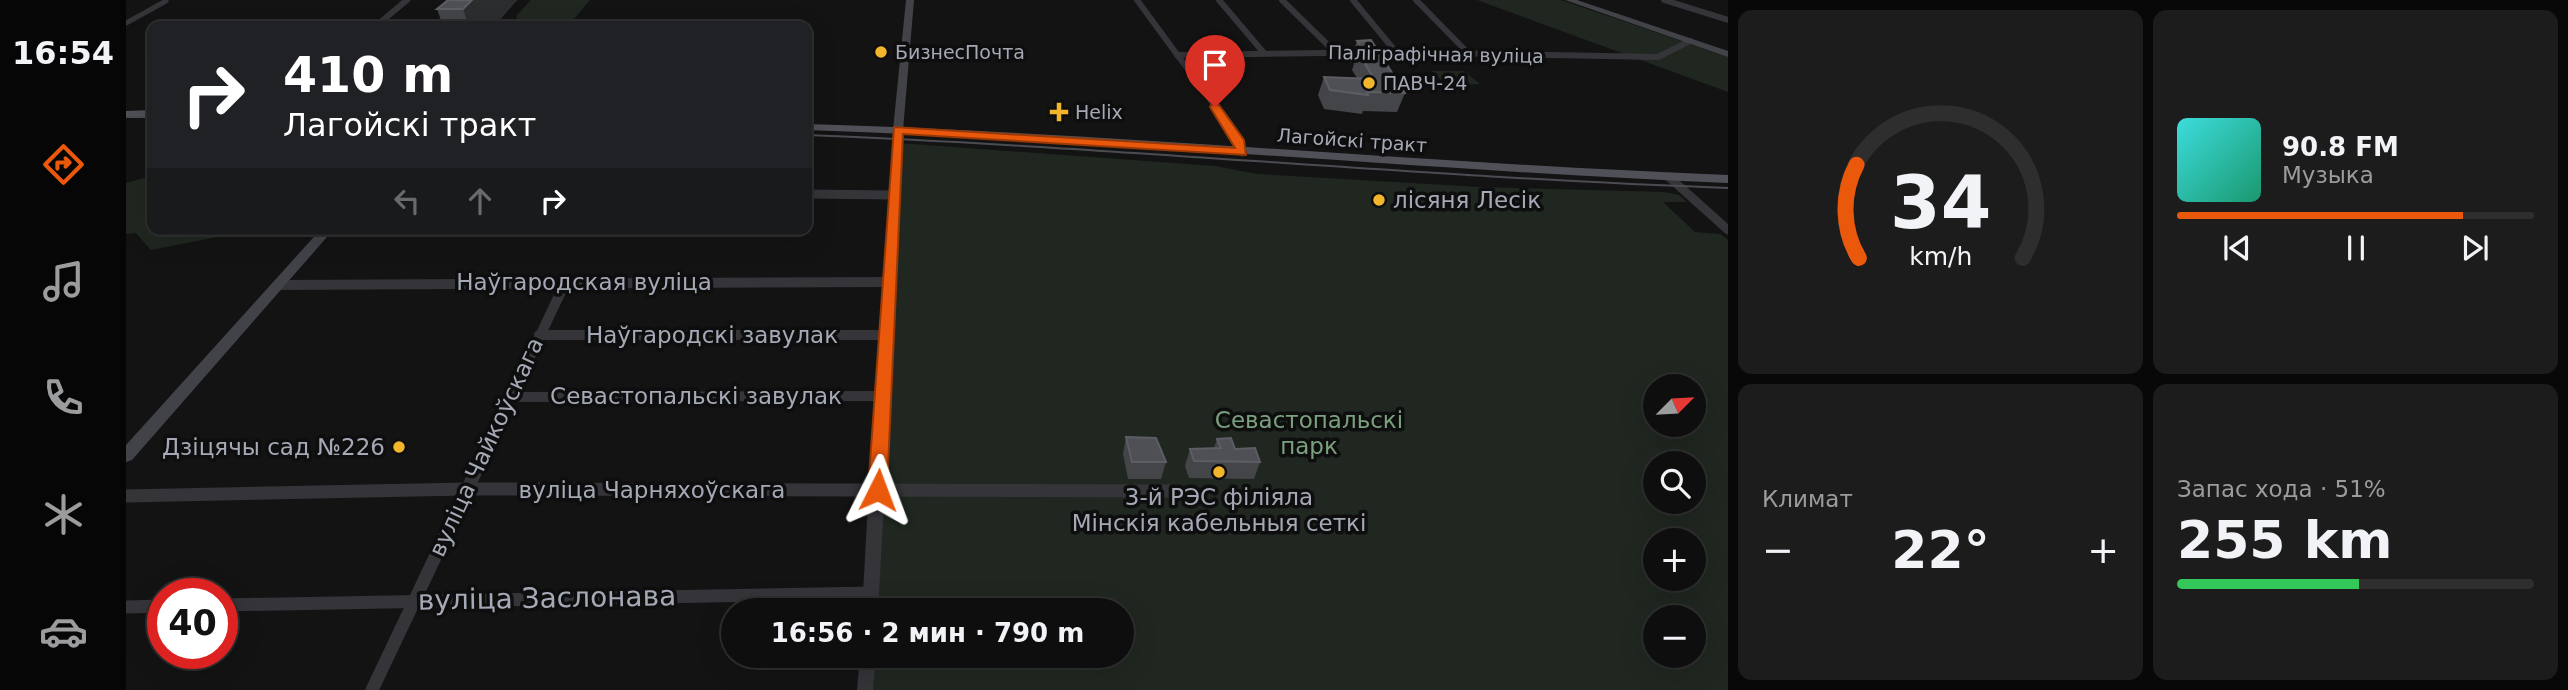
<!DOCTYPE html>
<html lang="ru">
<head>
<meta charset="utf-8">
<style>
	body { margin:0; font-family:"DejaVu Sans",sans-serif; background:#1c1c1d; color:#f1f3f6; height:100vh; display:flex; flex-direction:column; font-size:26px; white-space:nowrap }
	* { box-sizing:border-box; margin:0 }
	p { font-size:23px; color:#9b9c9e }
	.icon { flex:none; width:38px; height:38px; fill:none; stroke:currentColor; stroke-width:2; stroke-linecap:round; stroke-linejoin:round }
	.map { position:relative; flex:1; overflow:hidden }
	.side { display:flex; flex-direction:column; gap:10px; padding:10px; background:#080808; width:840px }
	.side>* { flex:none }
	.guide { position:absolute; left:21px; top:21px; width:665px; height:214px; border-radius:14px; box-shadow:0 7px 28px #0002,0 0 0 2px #2e2e2f; background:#202124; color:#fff; overflow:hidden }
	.needle { width:46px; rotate:66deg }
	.fabs { position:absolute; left:1517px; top:374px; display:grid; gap:14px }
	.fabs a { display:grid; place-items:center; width:63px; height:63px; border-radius:50%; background:#0e0e0f; box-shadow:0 7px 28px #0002,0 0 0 2px #2e2e2f; font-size:35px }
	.speed { position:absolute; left:21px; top:578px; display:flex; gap:14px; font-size:35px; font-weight:700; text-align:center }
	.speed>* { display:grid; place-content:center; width:91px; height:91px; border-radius:50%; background:#0e0e0f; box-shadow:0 7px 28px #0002,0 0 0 2px #2e2e2f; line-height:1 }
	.speed .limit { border:10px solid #d22; background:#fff; color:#111 }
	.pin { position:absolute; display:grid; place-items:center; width:60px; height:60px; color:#fff; margin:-72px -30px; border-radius:50% 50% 50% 0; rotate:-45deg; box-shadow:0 0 7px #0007 }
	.pin .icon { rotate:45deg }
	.me { position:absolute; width:77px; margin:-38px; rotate:3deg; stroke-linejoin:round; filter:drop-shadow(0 0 5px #0008) }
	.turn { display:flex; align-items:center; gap:24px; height:147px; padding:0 21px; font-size:32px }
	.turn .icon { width:91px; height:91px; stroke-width:2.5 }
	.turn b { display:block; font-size:49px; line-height:60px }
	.lanes { display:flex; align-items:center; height:66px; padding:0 21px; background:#0003; justify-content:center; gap:35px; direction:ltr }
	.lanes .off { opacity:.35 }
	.big { font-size:52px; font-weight:700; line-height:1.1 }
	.side .card { flex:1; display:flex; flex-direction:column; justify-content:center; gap:10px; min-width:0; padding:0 24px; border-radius:14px; background:#1c1c1d }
	.side .dial { align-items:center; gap:0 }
	.dial svg { height:182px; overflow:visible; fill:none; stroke:#2e2e2f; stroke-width:7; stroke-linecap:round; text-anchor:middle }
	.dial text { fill:#f1f3f6; stroke:none }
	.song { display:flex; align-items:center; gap:21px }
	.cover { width:84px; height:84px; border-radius:10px; background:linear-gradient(135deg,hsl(180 70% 55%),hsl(160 70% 35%)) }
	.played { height:7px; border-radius:4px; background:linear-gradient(90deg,#ea580c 80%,#2e2e2f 80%) }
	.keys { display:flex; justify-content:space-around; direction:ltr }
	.heat { display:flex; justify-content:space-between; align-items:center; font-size:38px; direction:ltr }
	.charge { height:10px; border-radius:5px; background:linear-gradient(90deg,#34c759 51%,#2e2e2f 0) }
	.side .tiles { flex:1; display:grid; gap:10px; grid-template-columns:repeat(2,1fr) }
	.trip { position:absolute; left:595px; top:598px; width:413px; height:70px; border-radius:35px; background:#0e0e0f; box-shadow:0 7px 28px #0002,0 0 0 2px #2e2e2f; font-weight:700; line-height:70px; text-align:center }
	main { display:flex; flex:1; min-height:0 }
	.menu { display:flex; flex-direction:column; width:126px; justify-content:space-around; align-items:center; background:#060606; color:#9b9c9e }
	.menu .icon { width:49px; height:49px }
	.menu .selected { color:#ea580c }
	.menu b { font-size:32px; color:#f1f3f6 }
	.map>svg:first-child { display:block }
	.green { fill:#1f2720; fill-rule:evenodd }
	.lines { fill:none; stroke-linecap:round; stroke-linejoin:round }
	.pedestrian { stroke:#343439; stroke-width:5 }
	.minor-far3 { stroke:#343439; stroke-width:6 }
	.minor-far2 { stroke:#343439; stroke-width:9 }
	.minor-far1 { stroke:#343439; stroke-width:10 }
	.minor { stroke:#343439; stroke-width:13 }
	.tertiary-far2 { stroke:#343439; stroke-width:10 }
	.tertiary-far1 { stroke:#343439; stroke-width:12 }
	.tertiary { stroke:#343439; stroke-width:16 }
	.secondary { fill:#424349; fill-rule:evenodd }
	.primary { fill:#505158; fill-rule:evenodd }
	.tram { stroke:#4b4c52; stroke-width:2 }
	.wall { fill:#444549 }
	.shaded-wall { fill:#2c2d2f }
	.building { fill:#4f5055; stroke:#5c5e64; stroke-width:2 }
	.route { fill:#ea580c; stroke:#983908; stroke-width:2 }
	.poi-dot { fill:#f2b62d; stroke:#0e0e0f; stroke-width:2.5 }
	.labels { text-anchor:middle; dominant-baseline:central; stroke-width:7; stroke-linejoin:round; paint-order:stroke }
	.far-poi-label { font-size:19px; fill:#a4a9b5; stroke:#0e0e0f; text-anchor:start }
	.far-street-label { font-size:19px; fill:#a4a9b5; stroke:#0e0e0f }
	.poi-label { font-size:23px; fill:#a4a9b5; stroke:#0e0e0f; text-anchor:start }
	.street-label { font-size:23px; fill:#a4a9b5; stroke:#0e0e0f }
	.park-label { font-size:23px; fill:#7ba07e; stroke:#0e0e0f }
	.near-street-label { font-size:28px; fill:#a4a9b5; stroke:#0e0e0f }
</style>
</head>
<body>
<main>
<nav class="menu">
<b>16:54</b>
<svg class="icon selected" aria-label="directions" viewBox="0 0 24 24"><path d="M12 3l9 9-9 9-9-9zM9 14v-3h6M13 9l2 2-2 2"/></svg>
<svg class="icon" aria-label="music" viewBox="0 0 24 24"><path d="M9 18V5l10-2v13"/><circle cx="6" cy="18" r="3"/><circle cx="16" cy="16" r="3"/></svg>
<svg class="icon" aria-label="phone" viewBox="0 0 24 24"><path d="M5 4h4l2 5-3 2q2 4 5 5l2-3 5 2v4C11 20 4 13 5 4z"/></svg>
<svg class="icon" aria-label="climate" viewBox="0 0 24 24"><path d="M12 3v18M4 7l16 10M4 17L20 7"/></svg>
<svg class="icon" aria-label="car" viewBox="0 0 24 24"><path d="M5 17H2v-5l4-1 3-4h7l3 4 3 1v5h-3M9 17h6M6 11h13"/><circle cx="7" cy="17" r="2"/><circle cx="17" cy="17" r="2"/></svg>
</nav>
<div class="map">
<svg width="1602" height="690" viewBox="0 0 1602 690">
	<rect width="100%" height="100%" fill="#131314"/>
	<g class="green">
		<polygon points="405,0 464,0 442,26 390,26 393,23 390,16"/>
		<polygon points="1351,0 1435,0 1602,57 1602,92"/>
		<polygon points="1306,71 1338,71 1354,84 1321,86"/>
		<path d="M773 143 1089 166 1131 174 1354 187 1538 192 1553 195 1561 202H1537L1569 232 1594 234 1602 240V690H745L746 656H996V611H747ZM1530 387H1568V425H1530ZM1530 464H1568V502H1530ZM1530 541H1568V579H1530ZM1530 618H1568V656H1530Z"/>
		<polygon points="26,176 26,229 133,229 25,250 10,233 0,234 0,183"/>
	</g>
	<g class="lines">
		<polyline class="pedestrian" points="0,23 40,1"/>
		<g class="minor-far3">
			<polyline points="1011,0 1097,117"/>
			<polyline points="1093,0 1138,53"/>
			<polyline points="1156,0 1209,52"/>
			<polyline points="1227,0 1270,52"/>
			<polyline points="1290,0 1343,54"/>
			<polyline points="1538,0 1602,20"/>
			<polyline points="250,26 281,0"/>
			<polyline points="1051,55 1270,52 1532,57 1564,41"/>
		</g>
		<g class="minor-far2">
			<polyline points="1096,115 1108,132 1116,152"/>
			<polyline points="1543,177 1602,230"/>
			<polyline points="681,194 768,195"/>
		</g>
		<g class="minor-far1">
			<polyline points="153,285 763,282"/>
			<polyline points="413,335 759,335"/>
			<polyline points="383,397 758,396"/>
			<polyline points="359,452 440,281"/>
		</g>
		<g class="minor">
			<polyline points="0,496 340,489 1052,491"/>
			<polyline points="96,605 746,593"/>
			<polyline points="0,607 37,606"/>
			<polyline points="246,690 360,450"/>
		</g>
		<polyline class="tertiary-far2" points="764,265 772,130"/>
		<polyline class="tertiary-far1" points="753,452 764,263"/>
		<g class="tertiary">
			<polyline points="744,611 753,450"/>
			<polyline points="739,690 742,656"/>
		</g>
		<g class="secondary">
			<polygon points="780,0 788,0 777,130 772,133 767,130"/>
			<polygon points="1439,0 1451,0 1602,51 1602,57"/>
			<polygon points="195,229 208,229 6,460 0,462 0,445"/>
		</g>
		<g class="primary">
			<polygon points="26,110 26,116 0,117 0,111"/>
			<path d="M681 124C988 133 1295 163 1602 175V183C1295 170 988 140 681 130Z"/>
		</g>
		<g class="tram">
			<polyline points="0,117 26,117"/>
			<path d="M681 135C988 147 1295 177 1602 188"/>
		</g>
	</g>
	<g class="wall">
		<polygon points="322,0 391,0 368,26 317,26 311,9"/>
		<polygon points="1231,41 1279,93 1271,112 1237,111 1236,114 1198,109 1192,95 1198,77 1231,78 1226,70 1228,64 1225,58"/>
		<polygon points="1000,437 1040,462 1035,479 1002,479 997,454"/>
		<polygon points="1091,439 1134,462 1128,479 1063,478 1059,466 1064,449 1088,448"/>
	</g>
	<g class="shaded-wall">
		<polygon points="346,0 391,0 368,26 343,26 337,9"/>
		<polygon points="296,21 298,26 290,26"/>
	</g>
	<g class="building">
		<polygon points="322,0 346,0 337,9 311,9"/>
		<polygon points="281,21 296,21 290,26 275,26"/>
		<polygon points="1245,40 1279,93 1241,92 1242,95 1204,90 1198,77 1248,79 1232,52 1238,52 1231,41"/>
		<polygon points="1000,437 1030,438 1040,462 1006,462"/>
		<polygon points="1105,438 1109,449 1129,448 1134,462 1068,461 1064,449 1095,448 1091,439"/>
	</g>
	<polygon class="route" points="1085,105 1093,105 1118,140 1120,155 777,134 761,490 752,498 745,495 742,490 768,127 1109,148 1084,107"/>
	<g class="poi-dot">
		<circle cx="755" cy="52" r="7"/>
		<circle cx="1243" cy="83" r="7"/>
		<path d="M929.5 101.5h7v7h7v7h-7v7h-7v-7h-7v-7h7z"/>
		<circle cx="1253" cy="200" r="7"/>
		<circle cx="273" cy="447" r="7"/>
		<circle cx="1093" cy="472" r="7"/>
	</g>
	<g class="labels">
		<g class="far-poi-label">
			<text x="769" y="52">БизнесПочта</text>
			<text x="1257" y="83">ПАВЧ-24</text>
			<text x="949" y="112">Helix</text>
		</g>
		<g class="far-street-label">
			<text transform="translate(1310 54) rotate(1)">Паліграфічная вуліца</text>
			<text transform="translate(1226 140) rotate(4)">Лагойскі тракт</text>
		</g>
		<g class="poi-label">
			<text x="1267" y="200">лісяня Лесік</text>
			<text x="259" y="447" text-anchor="end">Дзіцячы сад №226</text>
			<text x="1093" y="497" text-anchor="middle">3-й РЭС філіяла<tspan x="1093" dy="26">Мінскія кабельныя сеткі</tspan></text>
		</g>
		<g class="street-label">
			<text x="458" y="282">Наўгародская вуліца</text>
			<text x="586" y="335">Наўгародскі завулак</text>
			<text x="570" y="396">Севастопальскі завулак</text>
			<text transform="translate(360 447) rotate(-65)">вуліца Чайкоўскага</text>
			<text x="526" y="490">вуліца Чарняхоўскага</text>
		</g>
		<g class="park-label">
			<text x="1183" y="420">Севастопальскі<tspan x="1183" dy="26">парк</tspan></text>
		</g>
		<g class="near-street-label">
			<text transform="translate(421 598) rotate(-1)">вуліца Заслонава</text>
		</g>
	</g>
</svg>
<div class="fabs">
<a><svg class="needle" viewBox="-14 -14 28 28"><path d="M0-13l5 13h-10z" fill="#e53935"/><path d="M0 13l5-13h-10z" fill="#9b9c9e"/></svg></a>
<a><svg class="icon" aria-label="search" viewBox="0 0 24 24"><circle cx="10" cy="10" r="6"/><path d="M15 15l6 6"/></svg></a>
<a>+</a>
<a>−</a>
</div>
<div class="speed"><div class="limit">40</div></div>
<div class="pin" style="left:1089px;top:107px;background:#d93025"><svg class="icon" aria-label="arrive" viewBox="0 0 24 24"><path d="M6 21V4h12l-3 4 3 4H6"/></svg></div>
<svg class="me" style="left:752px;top:490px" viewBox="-20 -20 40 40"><path d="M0-17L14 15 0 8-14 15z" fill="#ea580c" stroke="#fff" stroke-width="4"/></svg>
<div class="trip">16:56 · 2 мин · 790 m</div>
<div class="guide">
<div class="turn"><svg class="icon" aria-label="right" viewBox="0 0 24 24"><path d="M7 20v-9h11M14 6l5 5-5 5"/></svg><div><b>410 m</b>Лагойскі тракт</div></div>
<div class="lanes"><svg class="icon off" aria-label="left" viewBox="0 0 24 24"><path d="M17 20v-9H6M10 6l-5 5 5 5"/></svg><svg class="icon off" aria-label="ahead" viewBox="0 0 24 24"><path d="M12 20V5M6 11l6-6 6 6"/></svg><svg class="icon" aria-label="right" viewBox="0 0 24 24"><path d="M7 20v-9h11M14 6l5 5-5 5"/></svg></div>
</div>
</div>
<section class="side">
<div class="tiles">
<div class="card dial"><svg viewBox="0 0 100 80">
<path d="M14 69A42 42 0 1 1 86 69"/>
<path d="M14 69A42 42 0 0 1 13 28" stroke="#ea580c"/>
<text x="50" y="56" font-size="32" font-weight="700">34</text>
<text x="50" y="72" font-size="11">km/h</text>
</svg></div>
<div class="card">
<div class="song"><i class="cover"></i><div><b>90.8 FM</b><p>Музыка</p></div></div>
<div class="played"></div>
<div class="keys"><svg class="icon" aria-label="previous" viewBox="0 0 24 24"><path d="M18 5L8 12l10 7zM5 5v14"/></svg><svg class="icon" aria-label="pause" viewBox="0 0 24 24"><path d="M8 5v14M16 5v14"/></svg><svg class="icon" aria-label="next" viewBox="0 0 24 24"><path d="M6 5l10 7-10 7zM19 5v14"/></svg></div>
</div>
<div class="card"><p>Климат</p>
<div class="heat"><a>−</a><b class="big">22°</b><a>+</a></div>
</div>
<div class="card"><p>Запас хода · 51%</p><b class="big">255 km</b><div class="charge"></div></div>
</div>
</section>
</main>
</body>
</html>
